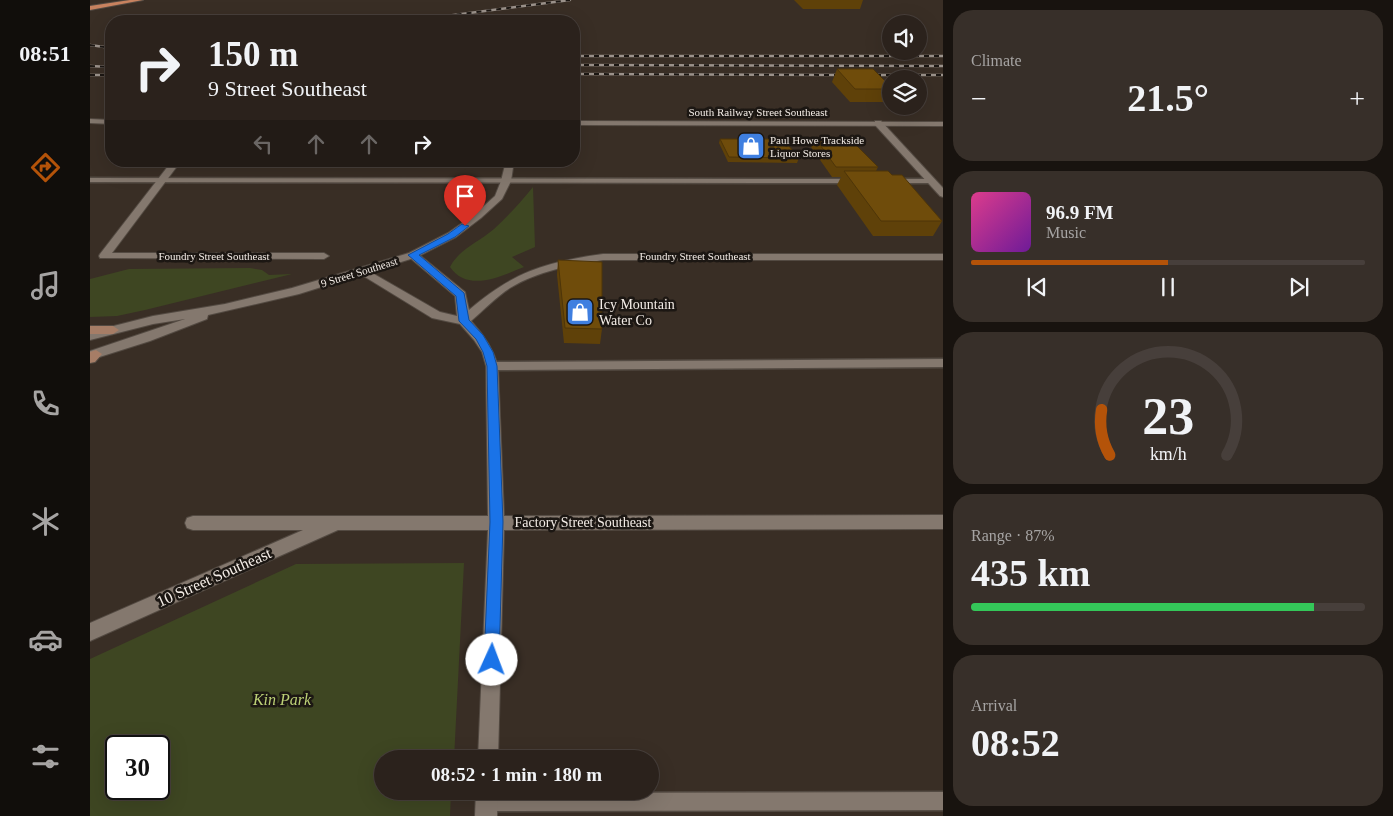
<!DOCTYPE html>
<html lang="en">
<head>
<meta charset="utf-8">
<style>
	body { margin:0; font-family:"Times New Roman",serif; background:#372f29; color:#f1f3f6; height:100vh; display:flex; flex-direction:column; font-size:19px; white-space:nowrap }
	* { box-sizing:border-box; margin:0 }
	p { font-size:16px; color:#a6a4a3 }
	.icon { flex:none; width:28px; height:28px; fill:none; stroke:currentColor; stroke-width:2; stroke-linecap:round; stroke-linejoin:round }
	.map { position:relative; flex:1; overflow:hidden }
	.details { display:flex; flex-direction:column; gap:10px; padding:10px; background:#18130f; width:450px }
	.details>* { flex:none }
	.banner { position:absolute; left:15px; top:15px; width:475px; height:152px; border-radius:20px; box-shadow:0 5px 20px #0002,0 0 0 1px #473f3b; background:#2b221c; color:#f1f3f6; overflow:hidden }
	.buttons { position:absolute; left:792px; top:15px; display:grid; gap:10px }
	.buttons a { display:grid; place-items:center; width:45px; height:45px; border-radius:50%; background:#2b221c; box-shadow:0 5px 20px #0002,0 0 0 1px #473f3b; font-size:25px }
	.speed { position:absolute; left:15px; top:735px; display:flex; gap:10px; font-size:25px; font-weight:700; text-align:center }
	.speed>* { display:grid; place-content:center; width:65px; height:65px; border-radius:50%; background:#2b221c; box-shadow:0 5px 20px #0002,0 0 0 1px #473f3b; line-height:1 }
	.speed .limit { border:2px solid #111; border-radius:8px; background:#fff; color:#111 }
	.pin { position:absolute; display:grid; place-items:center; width:42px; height:42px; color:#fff; margin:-51px -21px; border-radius:50% 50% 50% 0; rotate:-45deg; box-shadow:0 0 5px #0007 }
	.pin .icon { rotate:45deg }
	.me { position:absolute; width:55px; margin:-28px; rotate:2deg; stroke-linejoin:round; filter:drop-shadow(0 0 4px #0008) }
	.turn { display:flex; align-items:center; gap:18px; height:105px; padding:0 20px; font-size:22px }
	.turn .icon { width:65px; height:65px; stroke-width:2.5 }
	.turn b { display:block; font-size:35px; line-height:42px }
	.lanes { display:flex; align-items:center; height:48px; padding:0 20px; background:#0003; justify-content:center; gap:25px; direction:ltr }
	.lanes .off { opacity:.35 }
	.big { font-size:38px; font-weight:600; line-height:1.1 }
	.details .tile { flex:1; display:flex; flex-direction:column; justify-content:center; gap:8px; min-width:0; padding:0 18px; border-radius:20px; background:#372f29 }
	.details .dial { align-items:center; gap:0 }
	.dial svg { height:130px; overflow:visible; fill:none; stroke:#473f3b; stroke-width:7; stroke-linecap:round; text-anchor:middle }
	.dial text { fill:#f1f3f6; stroke:none }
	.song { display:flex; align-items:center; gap:15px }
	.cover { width:60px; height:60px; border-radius:8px; background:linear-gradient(135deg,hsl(330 70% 55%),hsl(280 70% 35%)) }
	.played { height:5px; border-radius:2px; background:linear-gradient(90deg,#b45309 50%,#473f3b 50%) }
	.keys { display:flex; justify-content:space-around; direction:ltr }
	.heat { display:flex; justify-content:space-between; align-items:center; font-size:28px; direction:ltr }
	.charge { height:8px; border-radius:4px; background:linear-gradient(90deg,#34c759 87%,#473f3b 0) }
	.trip { position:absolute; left:284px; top:750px; width:285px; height:50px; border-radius:25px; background:#2b221c; box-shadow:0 5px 20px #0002,0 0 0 1px #473f3b; font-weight:600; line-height:50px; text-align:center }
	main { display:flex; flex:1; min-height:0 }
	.dock { display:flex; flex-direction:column; width:90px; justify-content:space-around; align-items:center; background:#110e0b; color:#a6a4a3 }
	.dock .icon { width:35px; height:35px }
	.dock .on { color:#b45309 }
	.dock b { font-size:22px; color:#f1f3f6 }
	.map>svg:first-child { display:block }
	.green { fill:#3e4622; fill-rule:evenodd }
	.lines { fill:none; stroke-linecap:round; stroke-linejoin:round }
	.service-casing { stroke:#534a42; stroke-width:3 }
	.minor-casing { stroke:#534a42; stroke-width:2 }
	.tertiary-casing { stroke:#534a42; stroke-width:2 }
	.secondary-casing { stroke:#534a42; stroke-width:2 }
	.primary-casing { stroke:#534a42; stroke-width:2 }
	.service { fill:#84786e; fill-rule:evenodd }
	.minor { fill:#84786e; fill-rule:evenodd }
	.tertiary { fill:#84786e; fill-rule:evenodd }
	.secondary { fill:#a67d66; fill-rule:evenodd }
	.primary { fill:#c8825f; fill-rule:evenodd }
	.rail-casing { stroke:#9b928b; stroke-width:2.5 }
	.rail { stroke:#1c1713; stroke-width:2; stroke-dasharray:5; stroke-linecap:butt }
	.wall { fill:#5f4109 }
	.building { fill:#6f4c0b; stroke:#4e3508 }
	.route { fill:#1a73e8; stroke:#114b97 }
	.labels { text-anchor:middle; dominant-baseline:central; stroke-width:5; stroke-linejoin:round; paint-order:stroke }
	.far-street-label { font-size:11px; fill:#f4ede7; stroke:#1c1713 }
	.far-poi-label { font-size:11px; fill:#f4ede7; stroke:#1c1713; text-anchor:start }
	.poi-label { font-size:14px; fill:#f4ede7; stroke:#1c1713; text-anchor:start }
	.street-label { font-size:14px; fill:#f4ede7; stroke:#1c1713 }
	.near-street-label { font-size:16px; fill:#f4ede7; stroke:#1c1713 }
	.near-park-label { font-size:16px; font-style:italic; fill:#bcd076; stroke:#1c1713 }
</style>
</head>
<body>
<main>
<nav class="dock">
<b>08:51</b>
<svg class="icon on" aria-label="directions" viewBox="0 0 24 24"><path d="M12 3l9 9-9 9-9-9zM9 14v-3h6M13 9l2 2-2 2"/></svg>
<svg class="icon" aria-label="music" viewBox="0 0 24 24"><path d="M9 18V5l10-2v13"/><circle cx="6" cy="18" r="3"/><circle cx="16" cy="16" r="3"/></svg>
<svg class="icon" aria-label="phone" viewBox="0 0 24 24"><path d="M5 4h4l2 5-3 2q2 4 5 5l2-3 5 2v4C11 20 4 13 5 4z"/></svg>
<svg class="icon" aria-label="climate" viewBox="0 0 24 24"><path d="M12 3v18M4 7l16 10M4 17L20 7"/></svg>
<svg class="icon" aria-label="car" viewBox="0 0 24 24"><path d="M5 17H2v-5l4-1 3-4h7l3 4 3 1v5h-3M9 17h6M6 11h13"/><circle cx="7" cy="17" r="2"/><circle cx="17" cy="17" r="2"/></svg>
<svg class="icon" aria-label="filters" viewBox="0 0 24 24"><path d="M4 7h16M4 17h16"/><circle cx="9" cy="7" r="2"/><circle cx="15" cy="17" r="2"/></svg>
</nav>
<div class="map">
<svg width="853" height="816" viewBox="0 0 853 816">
	<rect width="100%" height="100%" fill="#392e25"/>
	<g class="green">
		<path d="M443 187 445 247 422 257 434 267C411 276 378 293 360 267 369 249 389 242 404 229 418 216 431 202 443 187Z"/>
		<polygon points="160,268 172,270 179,275 202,274 55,310 27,316 0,317 0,279 39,269"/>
		<path d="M374 563 364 759H292V791H361L360 816H0V659L206 564ZM69 746V789H26V746Z"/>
	</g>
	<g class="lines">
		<g class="service-casing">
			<g id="service">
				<polygon points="0,178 764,179 768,181 764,183 0,182"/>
				<polygon points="800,179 841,179 845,181 841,183 800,183"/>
				<polygon points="853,359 853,367 402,370 397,366 402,362"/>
				<polygon points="853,792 853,810 397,811 391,808 388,802 391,796 397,793"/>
			</g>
		</g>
		<g class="minor-casing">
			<g id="minor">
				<polygon points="785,121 791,121 853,188 853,197 850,196 785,125"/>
				<polygon points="82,161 91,161 22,253 234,253 239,256 234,259 10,258 9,256 10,254"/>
				<path d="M323 252 327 253 375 292 379 310C423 272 456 262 513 254H853V260H513C481 265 448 271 420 288 406 297 394 310 381 321 394 335 403 348 408 366L414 516 853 515V529L414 530 408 759H388L398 530H248L0 641V623L213 530H103L97 528 95 523 97 518 103 516H398L396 366 392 352 384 340 370 324 342 318 267 272 269 270H277L350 312 367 316 365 296 319 257 318 255Z"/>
				<polygon points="386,791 408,791 407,816 385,816"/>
			</g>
		</g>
		<g class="tertiary-casing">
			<g id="tertiary">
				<polygon points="0,119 21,120 21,124 0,123"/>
				<polygon points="484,121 853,122 853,126 484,125"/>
				<polygon points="416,161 424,161 421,181 412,199 391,218 366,237 327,257 209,294 118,315 117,319 60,341 0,360 0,351 95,319 63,324 0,340 0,332 63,316 135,304 202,288 319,253 358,233 385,214 405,196 411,181"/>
			</g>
		</g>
		<g class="secondary-casing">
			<g id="secondary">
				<polygon points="0,326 23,326 29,330 23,334 0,334"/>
				<polygon points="6,350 12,354 5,362 0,363 0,352"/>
			</g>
		</g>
		<g class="primary-casing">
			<polygon id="primary" points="40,0 53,0 0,10 0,6"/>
		</g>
		<use href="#service" class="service"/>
		<use href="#minor" class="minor"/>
		<use href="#tertiary" class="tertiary"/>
		<use href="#secondary" class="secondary"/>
		<use href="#primary" class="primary"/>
		<g class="rail-casing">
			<g id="rail">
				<polyline points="317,21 480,0"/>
				<polyline points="0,45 21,48"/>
				<polyline points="484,56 853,56"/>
				<polyline points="484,65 853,66"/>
				<polyline points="0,66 21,67"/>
				<polyline points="484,74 759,75"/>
				<polyline points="0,75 21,75"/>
				<polyline points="776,75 853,75"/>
			</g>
		</g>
		<use href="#rail" class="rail"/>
	</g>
	<g class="wall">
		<polygon points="704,0 773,0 770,9 713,9"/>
		<polygon points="747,69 801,87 801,93 797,102 760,102 742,82"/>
		<polygon points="725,138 788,167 786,171 852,221 843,236 783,236 747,185 751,177 742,177 721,147"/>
		<polygon points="630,139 709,158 707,163 638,162 629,143"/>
		<polygon points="468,260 512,329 510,344 474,343 467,275"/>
	</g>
	<g class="building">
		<polygon points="747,69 783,69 801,87 801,89 765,89"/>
		<polygon points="725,138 759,138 788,167 746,167"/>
		<polygon points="630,139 693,139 709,158 639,157"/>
		<polygon points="754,171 798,171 802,175 812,175 852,221 791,221"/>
		<polygon points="468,260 512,262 512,329 475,328"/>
	</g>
	<polygon class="route" points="372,224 379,226 365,237 329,255 374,293 379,320 393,335 403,352 407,366 413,522 409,660 407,666 402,668 396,666 394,660 400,522 397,366 393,352 386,339 369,321 366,296 318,255 358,234"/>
	<defs>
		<g id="shop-square" transform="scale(1.4375)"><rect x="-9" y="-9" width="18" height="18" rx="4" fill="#3f7fe0" stroke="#1c1713"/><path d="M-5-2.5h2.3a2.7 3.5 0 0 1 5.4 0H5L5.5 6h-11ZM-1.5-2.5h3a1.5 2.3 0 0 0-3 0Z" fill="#fff"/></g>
	</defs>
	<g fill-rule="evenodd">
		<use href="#shop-square" x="661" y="146"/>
		<use href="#shop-square" x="490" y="312"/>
	</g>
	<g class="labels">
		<g class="far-street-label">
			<text x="668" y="112">South Railway Street Southeast</text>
			<text x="124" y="256">Foundry Street Southeast</text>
			<text x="605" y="256">Foundry Street Southeast</text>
			<text transform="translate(269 272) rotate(-17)">9 Street Southeast</text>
		</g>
		<g class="far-poi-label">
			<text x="680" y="140">Paul Howe Trackside<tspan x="680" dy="13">Liquor Stores</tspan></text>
		</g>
		<g class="poi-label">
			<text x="509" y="304">Icy Mountain<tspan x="509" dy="16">Water Co</tspan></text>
		</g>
		<g class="street-label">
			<text x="493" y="522">Factory Street Southeast</text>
		</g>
		<g class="near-street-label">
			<text transform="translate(124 577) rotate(-24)">10 Street Southeast</text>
		</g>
		<g class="near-park-label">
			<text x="192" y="699">Kin Park</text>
		</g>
	</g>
</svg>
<div class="buttons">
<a><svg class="icon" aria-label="sound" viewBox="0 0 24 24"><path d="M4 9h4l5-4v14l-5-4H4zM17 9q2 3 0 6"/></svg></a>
<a><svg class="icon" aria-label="layers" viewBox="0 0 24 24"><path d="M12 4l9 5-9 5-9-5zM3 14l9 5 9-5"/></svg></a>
</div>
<div class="speed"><div class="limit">30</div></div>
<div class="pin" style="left:375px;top:226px;background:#d93025"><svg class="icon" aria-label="arrive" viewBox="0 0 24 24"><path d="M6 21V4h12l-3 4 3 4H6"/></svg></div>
<svg class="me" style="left:402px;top:660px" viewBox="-20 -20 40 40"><circle r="19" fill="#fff"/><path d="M0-13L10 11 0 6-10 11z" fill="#1a73e8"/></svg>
<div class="trip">08:52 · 1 min · 180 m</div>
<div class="banner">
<div class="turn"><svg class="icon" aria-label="right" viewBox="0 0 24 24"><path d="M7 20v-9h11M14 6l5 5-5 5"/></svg><div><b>150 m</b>9 Street Southeast</div></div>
<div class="lanes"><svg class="icon off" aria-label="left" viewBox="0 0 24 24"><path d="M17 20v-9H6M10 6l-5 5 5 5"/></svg><svg class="icon off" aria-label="ahead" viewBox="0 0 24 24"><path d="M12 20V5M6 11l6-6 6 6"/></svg><svg class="icon off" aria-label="ahead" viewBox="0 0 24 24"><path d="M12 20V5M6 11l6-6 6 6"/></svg><svg class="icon" aria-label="right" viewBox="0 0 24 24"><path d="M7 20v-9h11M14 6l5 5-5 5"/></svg></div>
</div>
</div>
<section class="details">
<div class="tile"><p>Climate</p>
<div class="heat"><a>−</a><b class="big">21.5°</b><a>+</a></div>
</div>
<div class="tile">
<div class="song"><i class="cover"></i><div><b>96.9 FM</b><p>Music</p></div></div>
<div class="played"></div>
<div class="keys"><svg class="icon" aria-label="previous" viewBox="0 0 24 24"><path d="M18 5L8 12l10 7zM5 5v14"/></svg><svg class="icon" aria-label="pause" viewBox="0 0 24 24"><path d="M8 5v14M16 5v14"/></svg><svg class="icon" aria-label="next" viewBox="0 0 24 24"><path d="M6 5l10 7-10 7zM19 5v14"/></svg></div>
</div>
<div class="tile dial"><svg viewBox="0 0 100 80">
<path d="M14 69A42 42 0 1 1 86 69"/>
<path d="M14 69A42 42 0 0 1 9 41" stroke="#b45309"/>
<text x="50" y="56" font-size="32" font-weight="700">23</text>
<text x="50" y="72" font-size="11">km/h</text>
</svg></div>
<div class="tile"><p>Range · 87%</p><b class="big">435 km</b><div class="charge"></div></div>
<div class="tile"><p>Arrival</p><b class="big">08:52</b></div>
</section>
</main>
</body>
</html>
